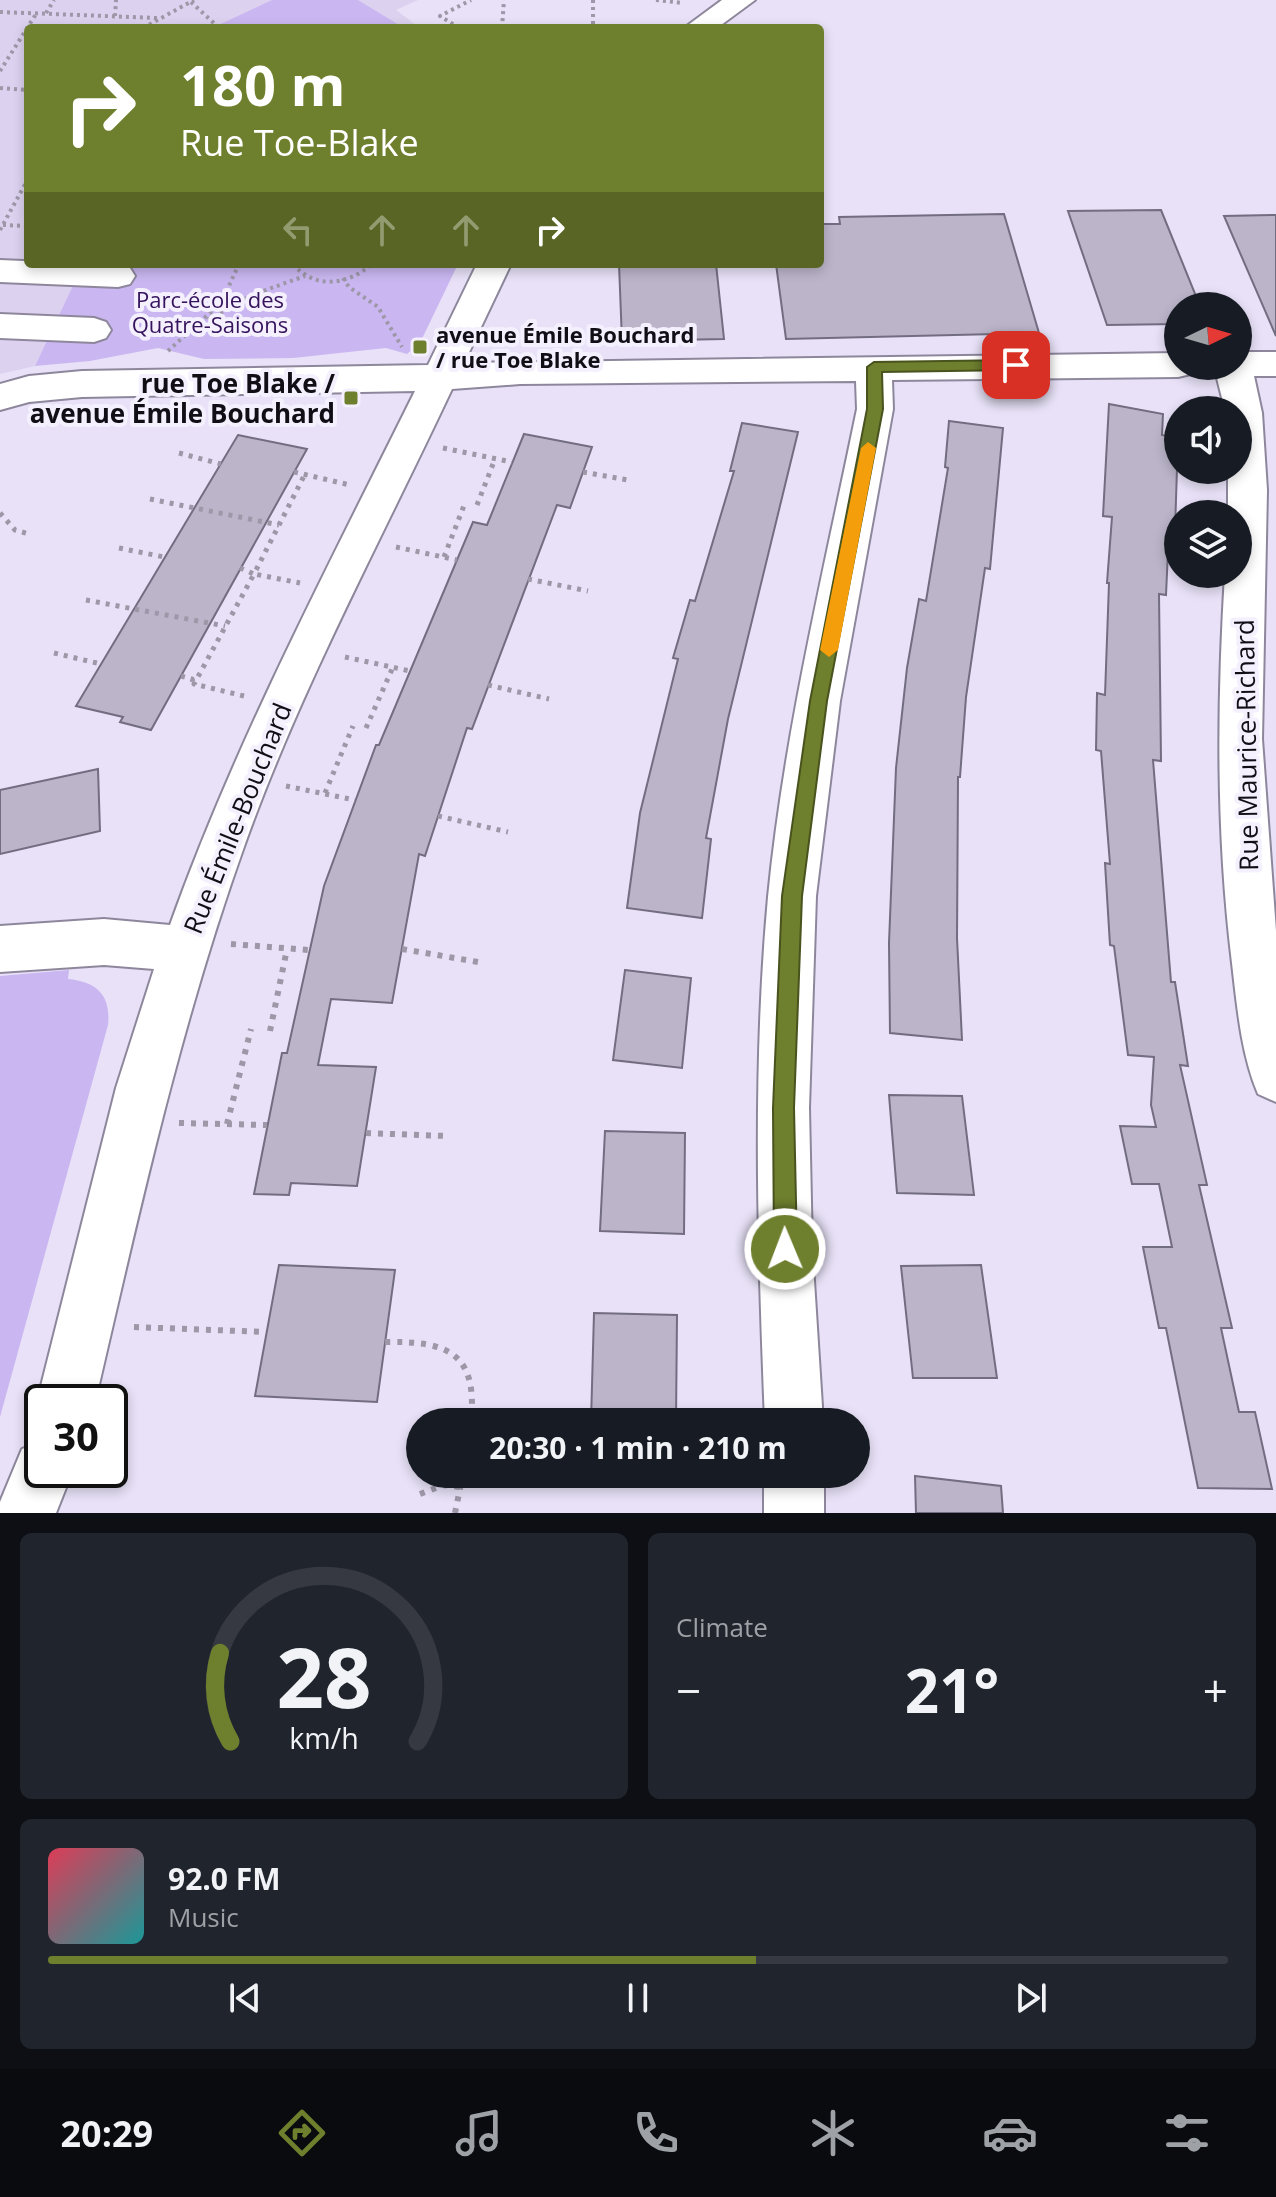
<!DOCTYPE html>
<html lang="en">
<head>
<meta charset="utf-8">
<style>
	body { margin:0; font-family:"Open Sans",sans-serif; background:#20242c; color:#f1f3f6; height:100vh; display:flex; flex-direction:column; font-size:30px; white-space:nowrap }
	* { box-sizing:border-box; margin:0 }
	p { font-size:26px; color:#9ea1a6 }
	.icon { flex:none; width:44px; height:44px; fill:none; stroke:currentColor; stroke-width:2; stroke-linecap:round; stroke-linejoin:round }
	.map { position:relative; height:1513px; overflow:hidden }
	.side { display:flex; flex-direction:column; gap:20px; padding:20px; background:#0d0f14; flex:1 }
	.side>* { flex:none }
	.guide { position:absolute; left:24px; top:24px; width:800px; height:244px; border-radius:8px; box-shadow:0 4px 12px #0003; background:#6e7f2e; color:#fff; overflow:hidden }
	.needle { width:52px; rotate:85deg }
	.tools { position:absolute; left:1164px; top:292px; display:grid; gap:16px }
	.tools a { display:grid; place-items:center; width:88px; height:88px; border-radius:50%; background:#171b24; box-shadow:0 4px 12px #0003; font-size:40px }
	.speed { position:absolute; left:24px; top:1384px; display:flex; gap:16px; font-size:40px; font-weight:700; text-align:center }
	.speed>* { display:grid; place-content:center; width:104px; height:104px; border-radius:50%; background:#171b24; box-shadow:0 4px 12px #0003; line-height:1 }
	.speed .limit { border:4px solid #111; border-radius:12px; background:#fff; color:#111 }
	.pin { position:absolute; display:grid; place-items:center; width:68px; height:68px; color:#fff; margin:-34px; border-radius:16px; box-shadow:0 4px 12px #0006 }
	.me { position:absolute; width:88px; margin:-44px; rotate:359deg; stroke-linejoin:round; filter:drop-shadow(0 0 6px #0008) }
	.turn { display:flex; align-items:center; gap:28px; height:168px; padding:0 24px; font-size:36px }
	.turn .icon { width:104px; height:104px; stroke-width:2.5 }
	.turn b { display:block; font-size:56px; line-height:68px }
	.lanes { display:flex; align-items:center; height:76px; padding:0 24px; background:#0003; justify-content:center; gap:40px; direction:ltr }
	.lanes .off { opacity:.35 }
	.big { font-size:60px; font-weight:700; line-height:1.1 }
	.side .card { flex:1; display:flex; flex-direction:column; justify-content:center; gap:12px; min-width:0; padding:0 28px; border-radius:12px; background:#20242c }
	.side .dial { align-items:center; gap:0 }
	.dial svg { height:208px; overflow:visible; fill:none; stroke:#363941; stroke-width:7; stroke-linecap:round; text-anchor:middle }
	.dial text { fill:#f1f3f6; stroke:none }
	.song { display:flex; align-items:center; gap:24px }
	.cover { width:96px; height:96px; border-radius:12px; background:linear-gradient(135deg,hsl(350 70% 55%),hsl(180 70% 35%)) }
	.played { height:8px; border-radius:4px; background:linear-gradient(90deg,#6e7f2e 60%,#363941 60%) }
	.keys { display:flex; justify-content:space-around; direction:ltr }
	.heat { display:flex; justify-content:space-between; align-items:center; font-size:44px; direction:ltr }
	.side .tiles { flex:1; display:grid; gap:20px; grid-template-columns:1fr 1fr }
	.card:last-child { grid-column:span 2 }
	.trip { position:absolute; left:406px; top:1408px; width:464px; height:80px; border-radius:40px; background:#171b24; box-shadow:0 4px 12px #0003; font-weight:700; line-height:80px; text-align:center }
	.tab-bar { display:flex; height:128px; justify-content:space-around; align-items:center; background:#090b0e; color:#9ea1a6 }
	.tab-bar .icon { width:56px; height:56px }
	.tab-bar .active { color:#6e7f2e }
	.tab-bar b { font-size:36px; color:#f1f3f6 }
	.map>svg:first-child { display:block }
	.built { fill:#dcd2f0 }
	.green { fill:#cab7f1 }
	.building { fill:#bcb5ca; stroke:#736d81; stroke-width:2 }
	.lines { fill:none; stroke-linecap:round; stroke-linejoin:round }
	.minor-casing { stroke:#8e879c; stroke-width:4 }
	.path-far2 { stroke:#9d97a8; stroke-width:4; stroke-dasharray:3 4; stroke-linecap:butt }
	.path-far1 { stroke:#9d97a8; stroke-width:5; stroke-dasharray:4 6; stroke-linecap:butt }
	.path { stroke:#9d97a8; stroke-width:6; stroke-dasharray:5 7; stroke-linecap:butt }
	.minor { fill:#fff; fill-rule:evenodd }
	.route { fill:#6e7f2e; stroke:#48531e; stroke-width:2 }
	.slow { fill:#f59e0b }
	.poi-dot { fill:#6e7f2e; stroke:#f4f0fd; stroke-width:3 }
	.labels { text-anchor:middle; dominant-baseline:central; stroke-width:8; stroke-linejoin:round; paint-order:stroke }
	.far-park-label { font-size:22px; fill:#35135d; stroke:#f4f0fd }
	.far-poi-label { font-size:22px; font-weight:bold; fill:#110e16; stroke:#f4f0fd; text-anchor:start }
	.poi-label { font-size:26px; font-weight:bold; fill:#110e16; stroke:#f4f0fd; text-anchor:end }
	.street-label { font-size:26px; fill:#110e16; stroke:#f4f0fd }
</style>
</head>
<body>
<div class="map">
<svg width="1276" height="1513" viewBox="0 0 1276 1513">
	<rect width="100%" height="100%" fill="#e8e1f7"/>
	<polygon class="built" points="0,0 418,0 396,10 420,28 28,28 28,264 83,264 35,366 0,374"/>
	<g class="green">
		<polygon points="272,0 358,0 404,28 212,28"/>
		<polygon points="83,264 458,264 420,343 407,354 386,348 293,358 204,359 158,348 90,361 35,366"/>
		<path d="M69 970 68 979C98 982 111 996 108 1025L0 1417V976Z"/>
	</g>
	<g class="building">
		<polygon points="1161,210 1200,306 1178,306 1178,324 1107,325 1068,211"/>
		<polygon points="1004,214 1039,333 786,339 776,264 820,264 820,224 840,224 839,217"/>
		<polygon points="1276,215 1276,336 1224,216"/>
		<polygon points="619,264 716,264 724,339 622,341"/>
		<polygon points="1109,404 1163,414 1162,435 1178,438 1175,530 1169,529 1166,595 1159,594 1161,761 1153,760 1171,982 1175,982 1188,1066 1180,1065 1207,1185 1199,1185 1232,1328 1221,1328 1239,1412 1255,1412 1272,1489 1198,1488 1166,1328 1159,1328 1143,1247 1172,1247 1159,1184 1132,1184 1120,1126 1156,1127 1151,1105 1154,1057 1128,1055 1114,946 1110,945 1105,863 1110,864 1101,751 1096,750 1097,693 1105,695 1109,583 1107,583 1112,517 1103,516"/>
		<polygon points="949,421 1003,428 990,569 985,568 966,697 960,777 958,777 957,938 962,1040 890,1033 889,943 896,768 907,668 919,599 926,601 948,468 945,467"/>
		<polygon points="742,423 798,432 728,719 706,838 711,839 702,918 627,908 640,813 678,659 673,658 690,600 695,601 734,471 730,471"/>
		<polygon points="524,434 592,447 570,508 557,505 472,729 467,728 425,856 419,854 392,1003 331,999 318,1065 376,1067 357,1186 291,1183 289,1195 254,1194 282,1053 287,1053 324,886 376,745 379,745 473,522 487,525"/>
		<polygon points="238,435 307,449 151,730 120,722 123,717 76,706"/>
		<polygon points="98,769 100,831 0,854 0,790"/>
		<polygon points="625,970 691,978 682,1068 613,1060"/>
		<polygon points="889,1095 962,1096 974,1195 897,1193"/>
		<polygon points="605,1131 685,1133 684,1234 600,1231"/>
		<polygon points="279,1265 395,1270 377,1402 255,1396"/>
		<polygon points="981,1265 997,1378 913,1378 901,1266"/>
		<polygon points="594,1313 677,1315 676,1422 591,1422"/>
		<polygon points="915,1476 1001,1486 1003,1513 916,1513"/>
	</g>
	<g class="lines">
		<g class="minor-casing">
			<g id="minor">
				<polygon points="722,0 755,0 717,28 684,28"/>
				<polygon points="0,260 118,265 130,268 135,276 130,284 118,287 0,282"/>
				<path d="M477 264H511L464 363 1178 353V366H1195L1191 374 1178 377 892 380 893 409 840 701 816 896 809 1108 812 1249 823 1422H765C758 1247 752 1071 768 897 784 733 824 570 857 409L856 381 520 384 452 389C383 536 301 688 246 841 180 1024 139 1213 95 1402H42V1414L37 1402 116 1088 154 969 104 965 0 972V926L104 919 170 925C236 740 328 567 415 391L82 397 29 402 0 410V384L29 376 82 371 428 365Z"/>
				<polygon points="0,314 94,318 106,322 111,330 106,338 94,342 0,338"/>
				<path d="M1238 352H1276V376H1254L1262 413 1267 490 1262 739 1276 931V1102L1258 1094C1241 1054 1237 1006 1232 963 1216 833 1217 704 1225 574H1238V514H1228V470H1238V410H1225L1214 366H1238Z"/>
				<polygon points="42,1441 42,1470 73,1470 56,1513 0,1513 0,1502 22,1449"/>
				<rect x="764" y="1474" width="60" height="39"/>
			</g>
		</g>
		<g class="path-far2">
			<polyline points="593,0 593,28"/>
			<polyline points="656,0 683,3"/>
			<polyline points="191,2 217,26"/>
			<polyline points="0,12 157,18"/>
			<polyline points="46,13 54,0"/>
			<polyline points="115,16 116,0"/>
			<polyline points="143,28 194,0"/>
			<polyline points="459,28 440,16 471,0"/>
			<polyline points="502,28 504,0"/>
			<polyline points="0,71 36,14"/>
			<polyline points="0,88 28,90"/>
			<polyline points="3,225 28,226"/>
			<polyline points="0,230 28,179"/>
			<path d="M293 264C315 290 348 285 372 264"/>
			<polyline points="343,278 349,287 378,307 402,347"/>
			<polyline points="208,320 252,295 305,276"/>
			<polyline points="168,351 221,303 239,264"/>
		</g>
		<g class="path-far1">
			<polyline points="443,448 512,462"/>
			<polyline points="179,453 221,464"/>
			<polyline points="294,472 350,485"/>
			<polyline points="583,472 628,480"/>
			<polyline points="150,499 279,525"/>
			<polyline points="477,505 495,459"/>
			<polyline points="0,513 15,530 29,534"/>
			<polyline points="396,547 457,560"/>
			<polyline points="119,548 164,557"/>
			<polyline points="444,557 465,503"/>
			<polyline points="240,568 254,574 304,476"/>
			<polyline points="528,579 588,591"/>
			<polyline points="86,600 225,626"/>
			<polyline points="54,653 101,664"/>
			<polyline points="345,657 410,671"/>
			<polyline points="181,676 192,679 194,684"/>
			<polyline points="488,685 549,699"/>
			<polyline points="244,696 194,684 254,574 300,583"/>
			<polyline points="366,728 393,667"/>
			<polyline points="286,786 355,800"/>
			<polyline points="325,793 353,726"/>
			<polyline points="438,816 508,832"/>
		</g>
		<g class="path">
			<polyline points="231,944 309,950"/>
			<polyline points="402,949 478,962"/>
			<polyline points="270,1031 287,949"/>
			<polyline points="179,1123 267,1125"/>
			<polyline points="227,1124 251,1029"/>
			<polyline points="366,1133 447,1136"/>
			<polyline points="134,1327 266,1332"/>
			<path d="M385 1342C447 1341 478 1352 471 1422"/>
			<polyline points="420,1494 444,1485 460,1487"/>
			<polyline points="455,1513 463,1474"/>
		</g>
		<use href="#minor" class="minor"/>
	</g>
	<polygon class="route" points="1016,360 1024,365 1016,370 882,372 883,409 827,701 802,896 794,1108 797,1249 793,1257 785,1260 777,1257 774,1249 773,1108 782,896 810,701 867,409 867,367 874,362"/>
	<polygon class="slow" points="868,442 876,448 838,650 829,657 820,650 861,448"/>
	<g class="poi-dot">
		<rect x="412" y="339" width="16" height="16" rx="4"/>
		<rect x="343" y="390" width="16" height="16" rx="4"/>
	</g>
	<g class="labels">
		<g class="far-park-label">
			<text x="210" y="299">Parc-école des<tspan x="210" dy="25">Quatre-Saisons</tspan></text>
		</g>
		<g class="far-poi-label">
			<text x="436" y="334">avenue Émile Bouchard<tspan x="436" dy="25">/ rue Toe Blake</tspan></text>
		</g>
		<g class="poi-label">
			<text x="335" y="383">rue Toe Blake /<tspan x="335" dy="30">avenue Émile Bouchard</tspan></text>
		</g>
		<g class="street-label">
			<text transform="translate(1246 745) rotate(-91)">Rue Maurice-Richard</text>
			<text transform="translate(237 818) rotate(-68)">Rue Émile-Bouchard</text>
		</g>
	</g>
</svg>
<div class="tools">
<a><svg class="needle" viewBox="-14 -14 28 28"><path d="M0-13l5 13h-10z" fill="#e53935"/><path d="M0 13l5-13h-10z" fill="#9ea1a6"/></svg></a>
<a><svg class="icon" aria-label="sound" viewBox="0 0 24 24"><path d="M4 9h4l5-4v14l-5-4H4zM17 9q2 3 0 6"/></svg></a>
<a><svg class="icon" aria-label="layers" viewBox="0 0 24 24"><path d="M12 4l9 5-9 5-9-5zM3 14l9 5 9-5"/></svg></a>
</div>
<div class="speed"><div class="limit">30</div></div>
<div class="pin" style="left:1016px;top:365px;background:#d93025"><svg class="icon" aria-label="arrive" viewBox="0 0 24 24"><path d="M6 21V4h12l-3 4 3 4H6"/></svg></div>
<svg class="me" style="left:785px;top:1249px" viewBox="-20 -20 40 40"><circle r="17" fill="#6e7f2e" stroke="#fff" stroke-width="3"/><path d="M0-11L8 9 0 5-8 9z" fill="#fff"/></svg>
<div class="trip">20:30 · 1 min · 210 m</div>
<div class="guide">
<div class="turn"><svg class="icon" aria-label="right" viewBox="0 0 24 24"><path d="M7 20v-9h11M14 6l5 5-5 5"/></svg><div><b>180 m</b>Rue Toe-Blake</div></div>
<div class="lanes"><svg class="icon off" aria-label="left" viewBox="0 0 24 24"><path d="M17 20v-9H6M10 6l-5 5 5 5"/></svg><svg class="icon off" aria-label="ahead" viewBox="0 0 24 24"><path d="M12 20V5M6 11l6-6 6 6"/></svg><svg class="icon off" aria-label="ahead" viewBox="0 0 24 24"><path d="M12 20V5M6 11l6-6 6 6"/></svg><svg class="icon" aria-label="right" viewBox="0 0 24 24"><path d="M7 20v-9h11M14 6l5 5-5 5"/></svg></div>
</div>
</div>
<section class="side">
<div class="tiles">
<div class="card dial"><svg viewBox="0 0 100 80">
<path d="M14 69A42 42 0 1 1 86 69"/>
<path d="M14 69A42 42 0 0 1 10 35" stroke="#6e7f2e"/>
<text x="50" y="56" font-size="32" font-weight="700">28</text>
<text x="50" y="72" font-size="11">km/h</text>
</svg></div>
<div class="card"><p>Climate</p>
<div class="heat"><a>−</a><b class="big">21°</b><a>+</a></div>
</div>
<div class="card">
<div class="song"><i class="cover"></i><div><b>92.0 FM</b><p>Music</p></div></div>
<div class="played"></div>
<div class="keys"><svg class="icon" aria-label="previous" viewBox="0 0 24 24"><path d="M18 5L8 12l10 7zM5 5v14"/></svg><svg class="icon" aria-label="pause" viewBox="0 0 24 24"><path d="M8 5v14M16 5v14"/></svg><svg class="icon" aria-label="next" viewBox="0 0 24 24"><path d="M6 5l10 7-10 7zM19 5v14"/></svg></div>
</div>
</div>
</section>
<nav class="tab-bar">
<b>20:29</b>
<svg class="icon active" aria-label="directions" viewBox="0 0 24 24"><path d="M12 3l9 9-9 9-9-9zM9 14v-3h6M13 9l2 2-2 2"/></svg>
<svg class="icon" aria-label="music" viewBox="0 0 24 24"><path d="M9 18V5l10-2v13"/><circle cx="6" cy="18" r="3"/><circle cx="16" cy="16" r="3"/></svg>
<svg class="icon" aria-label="phone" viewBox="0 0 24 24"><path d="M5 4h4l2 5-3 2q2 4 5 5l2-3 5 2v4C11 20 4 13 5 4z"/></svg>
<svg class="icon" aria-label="climate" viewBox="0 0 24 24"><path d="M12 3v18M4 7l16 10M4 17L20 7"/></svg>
<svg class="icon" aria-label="car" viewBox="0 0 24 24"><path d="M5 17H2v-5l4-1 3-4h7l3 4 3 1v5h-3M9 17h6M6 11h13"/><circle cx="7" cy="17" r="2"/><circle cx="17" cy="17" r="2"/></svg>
<svg class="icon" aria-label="filters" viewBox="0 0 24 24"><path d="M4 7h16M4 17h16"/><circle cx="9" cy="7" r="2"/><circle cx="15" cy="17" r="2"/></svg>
</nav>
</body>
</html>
